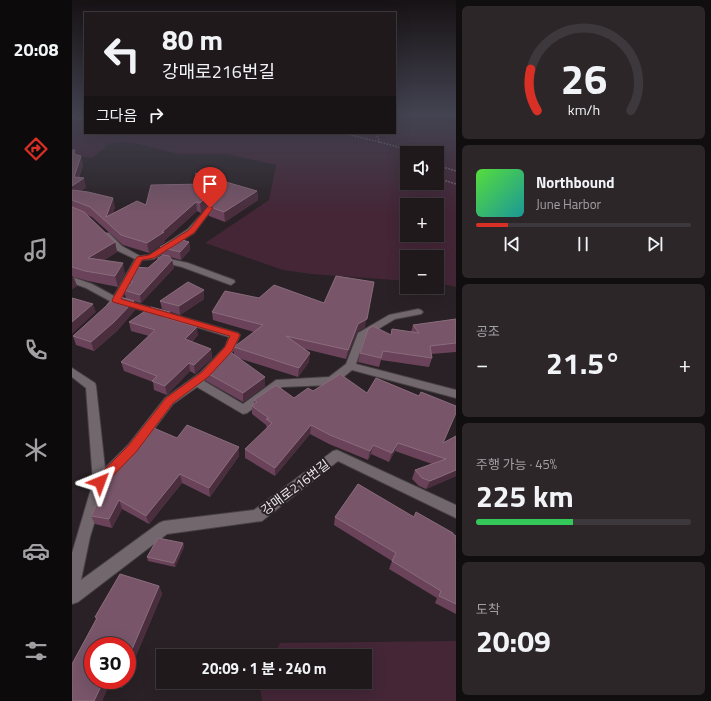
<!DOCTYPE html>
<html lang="ko">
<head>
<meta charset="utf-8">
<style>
	body { margin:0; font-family:"Titillium Web","Noto Sans KR",sans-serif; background:#2c2629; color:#f1f3f6; height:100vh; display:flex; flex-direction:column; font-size:15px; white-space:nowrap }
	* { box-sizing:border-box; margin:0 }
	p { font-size:13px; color:#a1a0a3 }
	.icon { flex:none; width:22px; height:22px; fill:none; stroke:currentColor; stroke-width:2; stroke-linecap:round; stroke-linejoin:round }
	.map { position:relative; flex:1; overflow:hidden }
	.details { display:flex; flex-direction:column; gap:6px; padding:6px; background:#110e0f; width:255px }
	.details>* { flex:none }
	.hud { position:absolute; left:12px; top:12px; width:312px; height:122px; border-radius:0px; box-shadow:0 4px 16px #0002,0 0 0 1px #3c383b; background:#1f191c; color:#f1f3f6; overflow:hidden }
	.controls { position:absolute; left:328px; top:146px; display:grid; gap:8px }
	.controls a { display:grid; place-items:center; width:44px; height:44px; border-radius:0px; background:#1f191c; box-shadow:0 4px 16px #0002,0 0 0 1px #3c383b; font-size:20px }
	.speed { position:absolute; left:12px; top:637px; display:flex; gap:8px; font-size:20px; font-weight:700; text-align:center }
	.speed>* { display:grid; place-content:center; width:52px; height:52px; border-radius:50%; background:#1f191c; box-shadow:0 4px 16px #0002,0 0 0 1px #3c383b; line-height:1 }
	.speed .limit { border:6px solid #d22; background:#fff; color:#111 }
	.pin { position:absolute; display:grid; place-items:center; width:34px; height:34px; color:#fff; margin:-41px -17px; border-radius:50% 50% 50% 0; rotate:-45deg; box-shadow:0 0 4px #0007 }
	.pin .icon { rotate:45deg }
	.me { position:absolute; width:44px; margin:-22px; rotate:44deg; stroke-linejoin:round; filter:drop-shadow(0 0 3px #0008) }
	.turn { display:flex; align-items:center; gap:14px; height:84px; padding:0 12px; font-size:18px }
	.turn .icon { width:52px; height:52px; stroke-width:2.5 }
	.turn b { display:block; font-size:28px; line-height:34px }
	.then { display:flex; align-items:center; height:38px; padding:0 12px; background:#0003; gap:8px; font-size:15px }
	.big { font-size:30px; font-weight:700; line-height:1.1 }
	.details .card { flex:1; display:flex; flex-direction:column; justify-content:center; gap:6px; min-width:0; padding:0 14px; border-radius:6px; background:#2c2629 }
	.details .dial { align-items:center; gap:0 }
	.dial svg { height:104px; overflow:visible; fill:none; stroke:#3c383b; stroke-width:7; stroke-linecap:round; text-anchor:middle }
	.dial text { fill:#f1f3f6; stroke:none }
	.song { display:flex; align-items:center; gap:12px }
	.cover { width:48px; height:48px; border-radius:6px; background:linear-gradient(135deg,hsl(110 70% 55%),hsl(180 70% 35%)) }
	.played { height:4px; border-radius:2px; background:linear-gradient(90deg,#d93025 15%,#3c383b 15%) }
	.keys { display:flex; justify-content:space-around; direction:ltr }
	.heat { display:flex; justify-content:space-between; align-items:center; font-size:22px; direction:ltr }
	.charge { height:6px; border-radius:3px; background:linear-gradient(90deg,#34c759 45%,#3c383b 0) }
	.trip { position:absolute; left:84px; top:649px; width:216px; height:40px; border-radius:0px; background:#1f191c; box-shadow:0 4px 16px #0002,0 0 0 1px #3c383b; font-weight:700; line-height:40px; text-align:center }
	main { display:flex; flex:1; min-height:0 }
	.dock { display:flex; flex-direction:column; width:72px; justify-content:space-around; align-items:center; background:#0c0a0b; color:#a1a0a3 }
	.dock .icon { width:28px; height:28px }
	.dock .selected { color:#d93025 }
	.dock b { font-size:18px; color:#f1f3f6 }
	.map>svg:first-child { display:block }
	.green { fill:#442637; fill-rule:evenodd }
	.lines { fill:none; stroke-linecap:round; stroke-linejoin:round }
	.lane-casing { stroke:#463f43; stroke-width:2 }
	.street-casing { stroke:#463f43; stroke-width:2 }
	.path { stroke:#847d81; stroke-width:1.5; stroke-dasharray:1.5 1.5; stroke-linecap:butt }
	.lane { fill:#71676c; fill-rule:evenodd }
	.street { fill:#71676c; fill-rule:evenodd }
	.wall { fill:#6a435a }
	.shaded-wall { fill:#4a2e3e }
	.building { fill:#785569; stroke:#8a6c7d }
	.route { fill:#d93025; stroke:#8d1f18 }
	.labels { text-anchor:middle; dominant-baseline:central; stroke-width:4; stroke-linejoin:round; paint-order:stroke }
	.near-street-label { font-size:13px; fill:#ebe6e9; stroke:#292125 }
</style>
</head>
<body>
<main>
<nav class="dock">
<b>20:08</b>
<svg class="icon selected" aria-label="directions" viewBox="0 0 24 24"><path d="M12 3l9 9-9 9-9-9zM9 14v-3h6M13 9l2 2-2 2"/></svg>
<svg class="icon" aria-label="music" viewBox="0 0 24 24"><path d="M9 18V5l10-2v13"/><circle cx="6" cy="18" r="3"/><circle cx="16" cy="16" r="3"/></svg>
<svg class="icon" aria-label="phone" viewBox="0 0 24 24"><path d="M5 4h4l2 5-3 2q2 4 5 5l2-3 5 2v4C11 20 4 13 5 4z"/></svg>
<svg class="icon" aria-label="climate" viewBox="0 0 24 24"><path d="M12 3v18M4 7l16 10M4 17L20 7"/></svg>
<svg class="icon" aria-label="car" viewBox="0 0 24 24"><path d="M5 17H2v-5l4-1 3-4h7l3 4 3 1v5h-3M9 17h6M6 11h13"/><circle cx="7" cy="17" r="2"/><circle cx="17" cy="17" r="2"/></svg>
<svg class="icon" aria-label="filters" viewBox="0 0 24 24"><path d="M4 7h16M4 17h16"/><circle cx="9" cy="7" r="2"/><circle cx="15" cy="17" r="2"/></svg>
</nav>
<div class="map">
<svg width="384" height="701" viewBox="0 0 384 701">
	<rect width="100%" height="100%" fill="#292125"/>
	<g class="green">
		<path d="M0 114H13V133H323V114H359L384 125V287L365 283V257H335V281L239 274 211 270 133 243 197 200 204 165 155 154H107L58 142 38 143 20 158 0 155ZM335 153H365V183H335ZM335 205H365V235H335Z"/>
		<polygon points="384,641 384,701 190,701 188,688 190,682 293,682 293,656 202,656 208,643"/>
	</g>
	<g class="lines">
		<g class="lane-casing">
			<polygon id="lane" points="0,116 13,119 13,121 0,118"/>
		</g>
		<g class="street-casing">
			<g id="street">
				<polygon points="136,207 141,208 122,233 82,259 70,260 49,299 166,333 168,335 161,351 132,381 171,404 204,380 257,377 274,364 286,333 317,315 346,309 349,310 351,312 349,314 323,319 293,337 284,364 384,390 384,398 280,370 263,384 259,385 210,387 175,413 171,414 125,387 101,404 64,453 34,485 18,537 9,580 87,523 92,521 182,510 261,451 265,450 384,505 384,518 266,461 190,521 95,534 6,602 0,604 0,553 21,482 14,388 0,377 0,368 23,383 24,386 33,468 56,445 93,398 129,372 153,347 157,337 46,303 42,307 36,307 35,305 38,301 14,288 0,283 0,277 20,284 42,296 63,259 44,250 31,237 31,233 37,233 50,246 68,256 77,255 116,229"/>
				<polygon points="86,257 89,257 116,263 162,280 163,282 159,285 156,284 110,267 86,261"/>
			</g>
		</g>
		<g class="path">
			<polyline points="271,133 323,146 340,153"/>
			<polyline points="304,133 308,143"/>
			<polyline points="328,148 335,156"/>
			<polyline points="365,165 384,171"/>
			<polyline points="365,178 384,184"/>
		</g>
		<use href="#lane" class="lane"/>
		<use href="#street" class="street"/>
	</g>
	<g class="wall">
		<polygon points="0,150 11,165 7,178 14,187 9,191 43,207 41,213 74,205 126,184 124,182 123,173 185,191 186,200 153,222 137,216 136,206 135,206 129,213 125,211 93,240 93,242 77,253 51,245 20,217 15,215 43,242 45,252 32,260 53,273 46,287 16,281 2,277 5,286 0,289"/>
		<polygon points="117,242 118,250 109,260 98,257 100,260 102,268 69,303 54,299 52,290 56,287 54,280 76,268 90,255 88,247"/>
		<polygon points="132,299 108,315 90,309 88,301"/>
		<polygon points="62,301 63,310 45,331 22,351 4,345 1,336"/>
		<polygon points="140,312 293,327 285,332 274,359 233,349 237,362 226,377 166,358 193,386 171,402 134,381 133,372 162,354 162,347 182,332 141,320"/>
		<polygon points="99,319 126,335 120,342 139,349 140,358 123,374 118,371 95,395 82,390 81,382 52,371 49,362 77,336 59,331 57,322"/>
		<polygon points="384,319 384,352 359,354 360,358 357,367 309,360 307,367 286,362 288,353 319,335 320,329 339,332 341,325"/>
		<polygon points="241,391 295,393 371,443 384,436 384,476 354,489 347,486 340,479 343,470 360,464 323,451 317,462 299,454 296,460 257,444 238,434 203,476 173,458 173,449 195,429 194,425 180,414 180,406 182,404 182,400 222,398"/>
		<polygon points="105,438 167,456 138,497 110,483 77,524 50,509 40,528 23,524 19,516 31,492 29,487"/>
		<polygon points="263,517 342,517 384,536 384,614 363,603 365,598 317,569 320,561 262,525"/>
		<polygon points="111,543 112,547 103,567 76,561 75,557"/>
		<polygon points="48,574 87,586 90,594 55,677 55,646 21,646 21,680 54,680 50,688 38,682 30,701 0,701 0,664 24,619 23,617"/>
	</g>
	<g class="shaded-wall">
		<polygon points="9,156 11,165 5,183 12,178 14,187 0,197 0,186 2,177"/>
		<polygon points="185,191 186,200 153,222 152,212"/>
		<polygon points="134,197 135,206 129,213 128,203"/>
		<polygon points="41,198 43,207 37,225 34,217"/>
		<polygon points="124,202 125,211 93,240 93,242 77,253 75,243 90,232"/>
		<polygon points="43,242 45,252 18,268 16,258"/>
		<polygon points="117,242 118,250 109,260 108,252"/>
		<polygon points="100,260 102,268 69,303 68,295"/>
		<polygon points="51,263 53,273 46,287 43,276"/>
		<polygon points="0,276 1,276 5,286 0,289"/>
		<polygon points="302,282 293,327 285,332 274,359 276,350"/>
		<polygon points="132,290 132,299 108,315 107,306"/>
		<polygon points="62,301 63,310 45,331 22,351 19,342"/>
		<polygon points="21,304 24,312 0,334 0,322"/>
		<polygon points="98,312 99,321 91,317"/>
		<polygon points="125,327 126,335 114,348 113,339"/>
		<polygon points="139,349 140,358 123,374 122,365"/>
		<polygon points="238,353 237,362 226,377 227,368"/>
		<polygon points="117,363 118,371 95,395 93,386"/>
		<polygon points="193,377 193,386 171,402 171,393"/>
		<polygon points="239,425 238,434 203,476 203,468"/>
		<polygon points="326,443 323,451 317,462 320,453"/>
		<polygon points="301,445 299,454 296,460 298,451"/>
		<polygon points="167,447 167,456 138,497 137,488"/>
		<polygon points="384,470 384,476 354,489 358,481"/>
		<polygon points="108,474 110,483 77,524 74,516"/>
		<polygon points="47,500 50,509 40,528 37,519"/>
		<polygon points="111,543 112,547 103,567 102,563"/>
		<polygon points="87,586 90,594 55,677 55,661"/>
		<polygon points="32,680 37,680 38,682 30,701 22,701"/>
		<polygon points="47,680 54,680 50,688 46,682"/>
	</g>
	<g class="building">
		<polygon points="0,150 3,150 2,154 9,156 2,177 12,178 0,186"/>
		<polygon points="123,173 185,191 152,212 136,206 142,199 134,197 128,203 124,202 90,232 92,232 75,243 49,235 18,207 0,200 0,190 16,192 41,198 34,217 65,201 74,205 79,185 134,184"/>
		<polygon points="0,207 12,212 43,242 16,258 51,263 43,276 13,271 0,267"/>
		<polygon points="104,238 117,242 108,252 88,247"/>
		<polygon points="91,255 97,256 100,260 68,295 52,290 61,282 54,280 62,267 76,268"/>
		<polygon points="264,276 302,282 295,319 286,324 276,350 214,336 238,353 227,368 162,347 191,325 140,312 153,291 187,298 202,285 252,303"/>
		<polygon points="116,282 132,290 107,306 88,301"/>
		<polygon points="45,296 62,301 42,322 19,342 1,336 33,307"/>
		<polygon points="0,298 21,304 0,322"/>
		<polygon points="79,307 98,312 91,317 125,327 113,339 139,349 122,365 117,363 93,386 80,381 85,376 49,362 83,330 57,322"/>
		<polygon points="384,319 384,343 358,346 360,358 311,351 309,358 288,353 296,329 301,326 319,335 320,329 347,333 341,325"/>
		<polygon points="157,351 193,377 171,393 133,372 151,354"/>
		<polygon points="268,374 295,393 304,378 347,396 349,392 384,406 384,413 371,443 384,436 384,470 358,481 350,478 343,470 374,459 326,443 320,453 301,445 298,451 258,435 239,425 203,468 173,449 200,423 194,419 197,418 180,406 185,402 182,400 204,385 222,398 236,388 241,391"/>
		<polygon points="115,425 167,447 137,488 108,474 74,516 47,500 37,519 19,516 32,489 29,487 77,426 105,438"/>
		<polygon points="286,484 342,517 344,512 381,533 381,534 384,536 384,604 367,596 369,591 320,561 324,553 263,517"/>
		<polygon points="86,538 111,543 102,563 75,557"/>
		<polygon points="48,574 87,586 55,661 55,646 21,646 21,680 32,680 22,701 0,701 0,664 25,618 23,617"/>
	</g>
	<linearGradient id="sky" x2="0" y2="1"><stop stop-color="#171214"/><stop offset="0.54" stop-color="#434351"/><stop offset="1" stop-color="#434351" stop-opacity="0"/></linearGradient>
	<rect width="384" height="212" fill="url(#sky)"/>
	<polygon class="route" points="136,206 141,208 122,233 82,258 70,260 49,299 166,333 168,335 160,351 136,377 101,403 64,452 32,485 28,487 24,485 22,482 24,478 56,446 94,398 130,372 153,347 158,336 41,302 40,300 65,257 77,255 117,230"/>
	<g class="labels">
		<g class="near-street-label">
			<text transform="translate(223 487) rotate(-37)">강매로216번길</text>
		</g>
	</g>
</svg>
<div class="controls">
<a><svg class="icon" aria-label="sound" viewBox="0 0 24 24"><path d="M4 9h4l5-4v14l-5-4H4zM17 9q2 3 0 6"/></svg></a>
<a>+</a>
<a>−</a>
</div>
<div class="speed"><div class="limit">30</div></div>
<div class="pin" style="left:138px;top:208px;background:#d93025"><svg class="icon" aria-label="arrive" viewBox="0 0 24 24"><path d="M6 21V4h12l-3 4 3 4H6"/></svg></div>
<svg class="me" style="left:28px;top:482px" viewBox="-20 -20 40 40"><path d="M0-17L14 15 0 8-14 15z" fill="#d93025" stroke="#fff" stroke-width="4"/></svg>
<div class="trip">20:09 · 1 분 · 240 m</div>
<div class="hud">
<div class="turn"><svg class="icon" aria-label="left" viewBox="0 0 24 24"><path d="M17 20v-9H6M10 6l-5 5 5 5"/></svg><div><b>80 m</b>강매로216번길</div></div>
<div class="then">그다음<svg class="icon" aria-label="right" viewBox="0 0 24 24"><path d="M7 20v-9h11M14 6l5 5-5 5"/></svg></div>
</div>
</div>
<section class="details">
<div class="card dial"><svg viewBox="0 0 100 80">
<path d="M14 69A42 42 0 1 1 86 69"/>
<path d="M14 69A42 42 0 0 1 9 37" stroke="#d93025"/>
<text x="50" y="56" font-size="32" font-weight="700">26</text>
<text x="50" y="72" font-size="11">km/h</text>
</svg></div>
<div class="card">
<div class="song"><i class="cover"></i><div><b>Northbound</b><p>June Harbor</p></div></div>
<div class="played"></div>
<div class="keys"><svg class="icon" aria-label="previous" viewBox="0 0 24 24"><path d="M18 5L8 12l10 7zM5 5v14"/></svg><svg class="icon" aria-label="pause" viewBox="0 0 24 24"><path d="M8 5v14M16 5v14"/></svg><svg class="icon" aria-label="next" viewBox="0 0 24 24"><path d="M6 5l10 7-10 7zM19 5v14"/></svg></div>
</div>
<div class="card"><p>공조</p>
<div class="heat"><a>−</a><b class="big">21.5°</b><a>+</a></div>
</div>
<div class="card"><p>주행 가능 · 45%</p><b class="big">225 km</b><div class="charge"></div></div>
<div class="card"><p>도착</p><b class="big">20:09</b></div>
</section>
</main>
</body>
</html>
